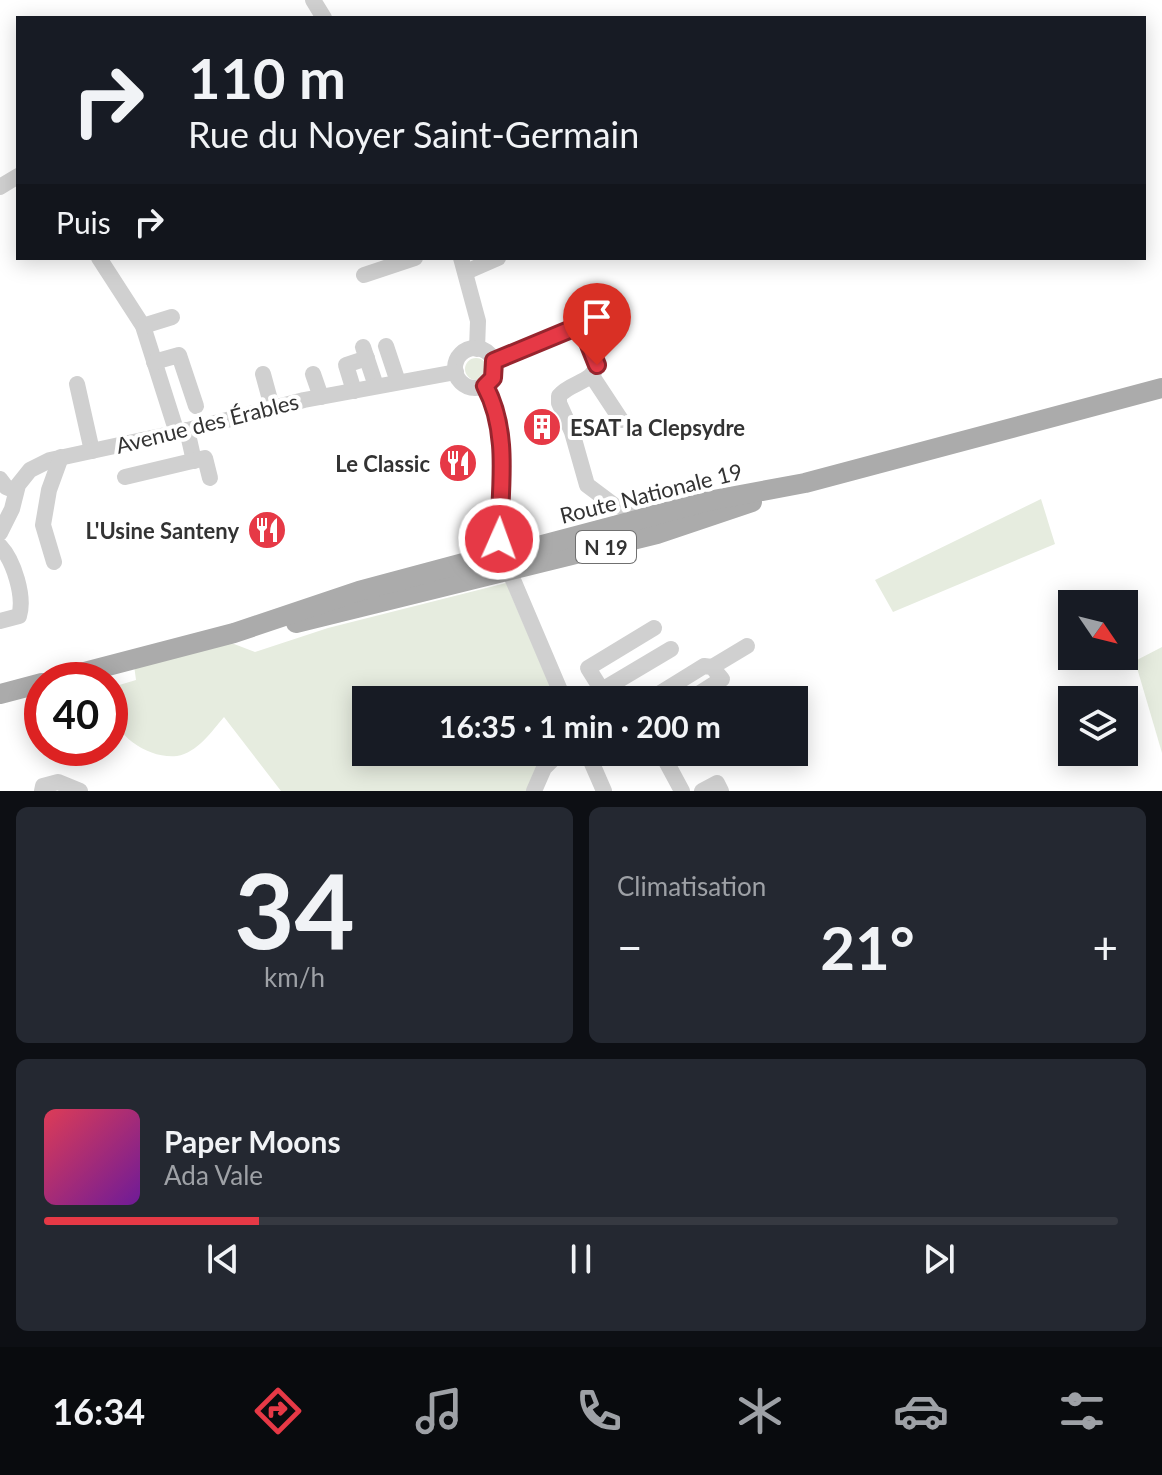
<!DOCTYPE html>
<html lang="fr">
<head>
<meta charset="utf-8">
<style>
	body { margin:0; font-family:Lato,sans-serif; background:#242831; color:#f1f3f6; height:100vh; display:flex; flex-direction:column; font-size:30px; white-space:nowrap }
	* { box-sizing:border-box; margin:0 }
	p { font-size:26px; color:#9ea1a6 }
	.icon { flex:none; width:44px; height:44px; fill:none; stroke:currentColor; stroke-width:2; stroke-linecap:round; stroke-linejoin:round }
	.map { position:relative; height:791px; overflow:hidden }
	.details { display:flex; flex-direction:column; gap:16px; padding:16px; background:#0d0f14; flex:1 }
	.details>* { flex:none }
	.guide { position:absolute; left:16px; top:16px; width:1130px; height:244px; border-radius:0px; box-shadow:0 4px 20px #0003; background:#171b24; color:#f1f3f6; overflow:hidden }
	.needle { width:52px; rotate:125deg }
	.tools { position:absolute; left:1058px; top:590px; display:grid; gap:16px }
	.tools a { display:grid; place-items:center; width:80px; height:80px; border-radius:0px; background:#171b24; box-shadow:0 4px 20px #0003; font-size:40px }
	.speed { position:absolute; left:24px; top:662px; display:flex; gap:16px; font-size:40px; font-weight:700; text-align:center }
	.speed>* { display:grid; place-content:center; width:104px; height:104px; border-radius:50%; background:#171b24; box-shadow:0 4px 20px #0003; line-height:1 }
	.speed .limit { border:12px solid #d22; background:#fff; color:#111 }
	.pin { position:absolute; display:grid; place-items:center; width:68px; height:68px; color:#fff; margin:-82px -34px; border-radius:50% 50% 50% 0; rotate:-45deg; box-shadow:0 0 8px #0007 }
	.pin .icon { rotate:45deg }
	.me { position:absolute; width:88px; margin:-44px; rotate:2deg; stroke-linejoin:round; filter:drop-shadow(0 0 6px #0008) }
	.turn { display:flex; align-items:center; gap:28px; height:168px; padding:0 40px; font-size:36px }
	.turn .icon { width:104px; height:104px; stroke-width:2.5 }
	.turn b { display:block; font-size:56px; line-height:68px }
	.then { display:flex; align-items:center; height:76px; padding:0 40px; background:#0003; gap:16px; font-size:30px }
	.big { font-size:60px; font-weight:700; line-height:1.1 }
	.details .widget { flex:1; display:flex; flex-direction:column; justify-content:center; gap:12px; min-width:0; padding:0 28px; border-radius:12px; background:#242831 }
	.details .dial { align-items:center; gap:0 }
	.dial b { font-size:104px; line-height:1 }
	.song { display:flex; align-items:center; gap:24px }
	.cover { width:96px; height:96px; border-radius:12px; background:linear-gradient(135deg,hsl(350 70% 55%),hsl(280 70% 35%)) }
	.played { height:8px; border-radius:4px; background:linear-gradient(90deg,#e63946 20%,#363941 20%) }
	.keys { display:flex; justify-content:space-around; direction:ltr }
	.heat { display:flex; justify-content:space-between; align-items:center; font-size:44px; direction:ltr }
	.details .tiles { flex:1; display:grid; gap:16px; grid-template-columns:1fr 1fr }
	.widget:last-child { grid-column:span 2 }
	.trip { position:absolute; left:352px; top:686px; width:456px; height:80px; border-radius:0px; background:#171b24; box-shadow:0 4px 20px #0003; font-weight:700; line-height:80px; text-align:center }
	.dock { display:flex; height:128px; justify-content:space-around; align-items:center; background:#090b0e; color:#9ea1a6 }
	.dock .icon { width:56px; height:56px }
	.dock .selected { color:#e63946 }
	.dock b { font-size:36px; color:#f1f3f6 }
	.map>svg:first-child { display:block }
	.green { fill:#e6ecdf }
	.lines { fill:none; stroke-linecap:round; stroke-linejoin:round }
	.minor { stroke:#d0d0d0; stroke-width:16 }
	.major { stroke:#ababab; stroke-width:20 }
	.route-casing { stroke:#96252e; stroke-width:20 }
	.route { stroke:#e63946; stroke-width:14 }
	.labels { text-anchor:middle; dominant-baseline:central; stroke-width:8; stroke-linejoin:round; paint-order:stroke }
	.shield { fill:#fff; stroke:#707070; stroke-width:2 }
	.shield-label { font-size:20px; font-weight:bold; fill:#333 }
	.street-label { font-size:22px; fill:#333; stroke:#fff }
	.poi-label { font-size:22px; font-weight:bold; fill:#333; stroke:#fff; text-anchor:end }
</style>
</head>
<body>
<div class="map">
<svg width="1162" height="791" viewBox="0 0 1162 791">
	<rect width="100%" height="100%" fill="#fff"/>
	<g class="green">
		<circle cx="476" cy="369" r="11"/>
		<polygon points="1041,499 1055,544 893,612 875,580"/>
		<path d="M506 583 556 700H366V752H554L529 791H281L224 717C212 731 197 753 177 756 149 759 116 737 110 709 108 700 112 693 116 686L136 680 134 665 221 639 255 652 328 628Z"/>
		<polygon points="1162,647 1162,753 1135,661"/>
	</g>
	<g class="lines">
		<g class="minor">
			<polyline points="313,0 324,18"/>
			<polyline points="0,187 18,176"/>
			<polyline points="99,258 143,326 177,433"/>
			<polyline points="461,258 478,321 477,349"/>
			<polyline points="466,272 498,258"/>
			<polyline points="364,275 415,258"/>
			<polyline points="143,326 172,317"/>
			<polyline points="386,346 398,382"/>
			<polyline points="363,347 376,386"/>
			<circle cx="475" cy="368" r="20"/>
			<path d="M494 361 581 325 597 365C593 383 570 382 559 396V403L572 432 587 485 615 506 654 513"/>
			<polyline points="154,362 179,355 196,406"/>
			<polyline points="263,374 272,407"/>
			<polyline points="313,374 321,397"/>
			<polyline points="592,376 621,420"/>
			<polyline points="77,384 92,451"/>
			<path d="M485 386C510 431 501 489 499 539L502 554 564 700"/>
			<polyline points="354,391 346,365 367,358"/>
			<polyline points="187,430 194,461"/>
			<polyline points="125,477 205,458 210,478"/>
			<polyline points="0,479 6,487 16,491"/>
			<polyline points="0,533 12,509 18,485 30,470 50,460 184,431 304,400 456,372"/>
			<path d="M0 546C14 561 25 597 19 616L0 621"/>
			<polyline points="54,562 43,525 49,490 61,457"/>
			<polyline points="712,667 747,646"/>
			<polyline points="602,690 671,649"/>
			<polyline points="608,700 588,668 654,628"/>
			<polyline points="649,700 704,666 712,667 722,679 689,700"/>
			<polyline points="587,752 604,791"/>
			<polyline points="661,752 682,791"/>
			<polyline points="42,791 43,786 58,782 80,791"/>
			<polyline points="534,791 544,768 560,752"/>
			<polyline points="702,791 717,783 721,791"/>
		</g>
		<g class="major">
			<polyline points="296,623 657,534 752,502"/>
			<polyline points="54,680 234,633 359,591 471,561 531,548 708,501 805,483 1162,388"/>
			<polyline points="0,694 42,683"/>
		</g>
	</g>
	<g class="lines">
		<g class="route-casing">
			<path id="route" d="M499 539C500 488 510 432 485 386L493 378 494 361 581 325 597 365"/>
		</g>
		<use href="#route" class="route"/>
	</g>
	<defs>
		<g id="building-disc" transform="scale(2)"><circle r="9.5" fill="#e63946" stroke="#fff"/><path d="M-4-6H4V6H1V3H-1V6H-4ZM-2.5-4.3h1.7v1.8h-1.7ZM.8-4.3h1.7v1.8H.8ZM-2.5-1h1.7V.8h-1.7ZM.8-1h1.7V.8H.8Z" fill="#fff"/></g>
		<g id="restaurant-disc" transform="scale(2)"><circle r="9.5" fill="#e63946" stroke="#fff"/><path d="M-5-6h1v4h1v-4h1v4h1v-4h1v5L-1.5 .5V6h-2V.5L-5-1ZM5-6V6H3V1.5H1.5Q1.5-4 5-6Z" fill="#fff"/></g>
	</defs>
	<g fill-rule="evenodd">
		<use href="#building-disc" x="542" y="427"/>
		<use href="#restaurant-disc" x="458" y="463"/>
		<use href="#restaurant-disc" x="267" y="530"/>
	</g>
	<g class="labels">
		<rect class="shield" x="576" y="531" width="60" height="32" rx="6"/>
		<g class="shield-label">
			<text x="606" y="547">N 19</text>
		</g>
		<g class="street-label">
			<text transform="translate(207 423) rotate(-14)">Avenue des Érables</text>
			<text transform="translate(651 493) rotate(-14)">Route Nationale 19</text>
		</g>
		<g class="poi-label">
			<text x="570" y="427" text-anchor="start">ESAT la Clepsydre</text>
			<text x="430" y="463">Le Classic</text>
			<text x="239" y="530">L'Usine Santeny</text>
		</g>
	</g>
</svg>
<div class="tools">
<a><svg class="needle" viewBox="-14 -14 28 28"><path d="M0-13l5 13h-10z" fill="#e53935"/><path d="M0 13l5-13h-10z" fill="#9ea1a6"/></svg></a>
<a><svg class="icon" aria-label="layers" viewBox="0 0 24 24"><path d="M12 4l9 5-9 5-9-5zM3 14l9 5 9-5"/></svg></a>
</div>
<div class="speed"><div class="limit">40</div></div>
<div class="pin" style="left:597px;top:365px;background:#d93025"><svg class="icon" aria-label="arrive" viewBox="0 0 24 24"><path d="M6 21V4h12l-3 4 3 4H6"/></svg></div>
<svg class="me" style="left:499px;top:539px" viewBox="-20 -20 40 40"><circle r="17" fill="#e63946" stroke="#fff" stroke-width="3"/><path d="M0-11L8 9 0 5-8 9z" fill="#fff"/></svg>
<div class="trip">16:35 · 1 min · 200 m</div>
<div class="guide">
<div class="turn"><svg class="icon" aria-label="right" viewBox="0 0 24 24"><path d="M7 20v-9h11M14 6l5 5-5 5"/></svg><div><b>110 m</b>Rue du Noyer Saint-Germain</div></div>
<div class="then">Puis<svg class="icon" aria-label="right" viewBox="0 0 24 24"><path d="M7 20v-9h11M14 6l5 5-5 5"/></svg></div>
</div>
</div>
<section class="details">
<div class="tiles">
<div class="widget dial"><b>34</b><p>km/h</p></div>
<div class="widget"><p>Climatisation</p>
<div class="heat"><a>−</a><b class="big">21°</b><a>+</a></div>
</div>
<div class="widget">
<div class="song"><i class="cover"></i><div><b>Paper Moons</b><p>Ada Vale</p></div></div>
<div class="played"></div>
<div class="keys"><svg class="icon" aria-label="previous" viewBox="0 0 24 24"><path d="M18 5L8 12l10 7zM5 5v14"/></svg><svg class="icon" aria-label="pause" viewBox="0 0 24 24"><path d="M8 5v14M16 5v14"/></svg><svg class="icon" aria-label="next" viewBox="0 0 24 24"><path d="M6 5l10 7-10 7zM19 5v14"/></svg></div>
</div>
</div>
</section>
<nav class="dock">
<b>16:34</b>
<svg class="icon selected" aria-label="directions" viewBox="0 0 24 24"><path d="M12 3l9 9-9 9-9-9zM9 14v-3h6M13 9l2 2-2 2"/></svg>
<svg class="icon" aria-label="music" viewBox="0 0 24 24"><path d="M9 18V5l10-2v13"/><circle cx="6" cy="18" r="3"/><circle cx="16" cy="16" r="3"/></svg>
<svg class="icon" aria-label="phone" viewBox="0 0 24 24"><path d="M5 4h4l2 5-3 2q2 4 5 5l2-3 5 2v4C11 20 4 13 5 4z"/></svg>
<svg class="icon" aria-label="climate" viewBox="0 0 24 24"><path d="M12 3v18M4 7l16 10M4 17L20 7"/></svg>
<svg class="icon" aria-label="car" viewBox="0 0 24 24"><path d="M5 17H2v-5l4-1 3-4h7l3 4 3 1v5h-3M9 17h6M6 11h13"/><circle cx="7" cy="17" r="2"/><circle cx="17" cy="17" r="2"/></svg>
<svg class="icon" aria-label="filters" viewBox="0 0 24 24"><path d="M4 7h16M4 17h16"/><circle cx="9" cy="7" r="2"/><circle cx="15" cy="17" r="2"/></svg>
</nav>
</body>
</html>
